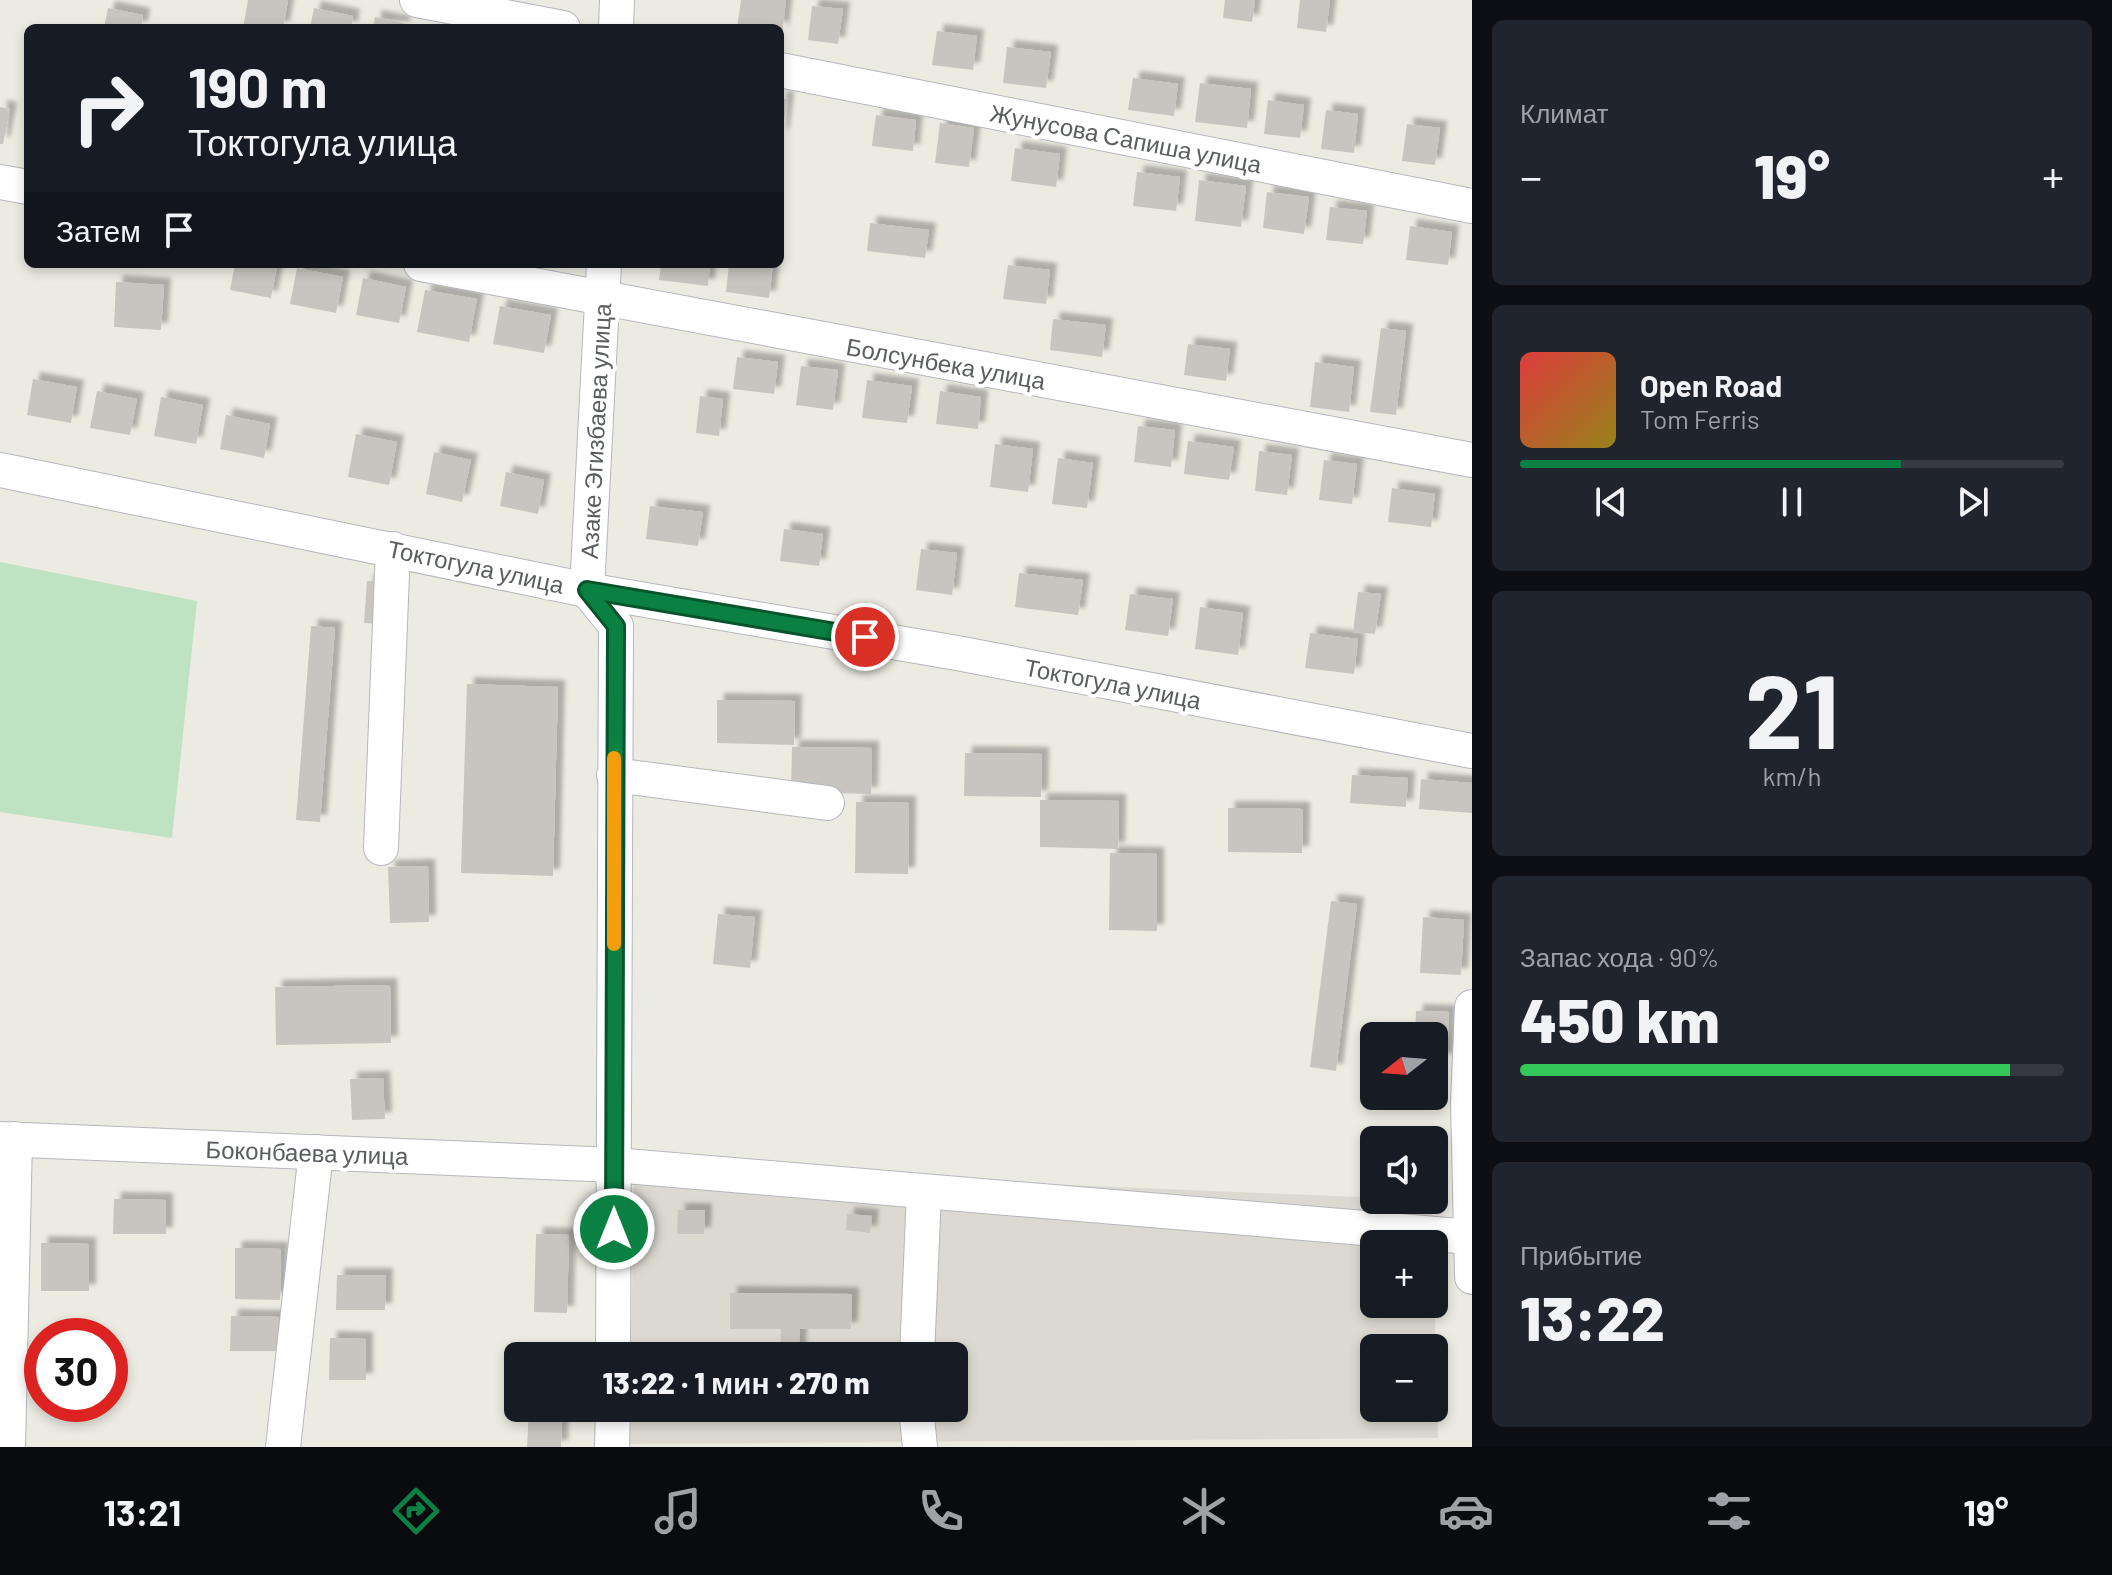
<!DOCTYPE html>
<html lang="ru">
<head>
<meta charset="utf-8">
<style>
	body { margin:0; font-family:Barlow,sans-serif; background:#20242c; color:#f1f3f6; height:100vh; display:flex; flex-direction:column; font-size:30px; white-space:nowrap }
	* { box-sizing:border-box; margin:0 }
	p { font-size:26px; color:#9ea1a6 }
	.icon { flex:none; width:44px; height:44px; fill:none; stroke:currentColor; stroke-width:2; stroke-linecap:round; stroke-linejoin:round }
	.map { position:relative; flex:1; overflow:hidden }
	.sheet { display:flex; flex-direction:column; gap:20px; padding:20px; background:#0d0f14; width:640px }
	.sheet>* { flex:none }
	.banner { position:absolute; left:24px; top:24px; width:760px; height:244px; border-radius:12px; box-shadow:0 4px 12px #0003; background:#171b24; color:#f1f3f6; overflow:hidden }
	.needle { width:52px; rotate:253deg }
	.controls { position:absolute; left:1360px; top:1022px; display:grid; gap:16px }
	.controls a { display:grid; place-items:center; width:88px; height:88px; border-radius:12px; background:#171b24; box-shadow:0 4px 12px #0003; font-size:40px }
	.speed { position:absolute; left:24px; top:1318px; display:flex; gap:16px; font-size:40px; font-weight:700; text-align:center }
	.speed>* { display:grid; place-content:center; width:104px; height:104px; border-radius:50%; background:#171b24; box-shadow:0 4px 12px #0003; line-height:1 }
	.speed .limit { border:12px solid #d22; background:#fff; color:#111 }
	.pin { position:absolute; display:grid; place-items:center; width:68px; height:68px; color:#fff; margin:-34px; border:4px solid #fff; border-radius:50%; box-shadow:0 2px 8px #0007 }
	.me { position:absolute; width:88px; margin:-44px; rotate:0deg; stroke-linejoin:round; filter:drop-shadow(0 0 6px #0008) }
	.turn { display:flex; align-items:center; gap:28px; height:168px; padding:0 32px; font-size:36px }
	.turn .icon { width:104px; height:104px; stroke-width:2.5 }
	.turn b { display:block; font-size:56px; line-height:68px }
	.then { display:flex; align-items:center; height:76px; padding:0 32px; background:#0003; gap:16px; font-size:30px }
	.big { font-size:60px; font-weight:800; line-height:1.1 }
	.sheet .tile { flex:1; display:flex; flex-direction:column; justify-content:center; gap:12px; min-width:0; padding:0 28px; border-radius:12px; background:#20242c }
	.sheet .dial { align-items:center; gap:0 }
	.dial b { font-size:104px; line-height:1 }
	.song { display:flex; align-items:center; gap:24px }
	.cover { width:96px; height:96px; border-radius:12px; background:linear-gradient(135deg,hsl(0 70% 55%),hsl(50 70% 35%)) }
	.played { height:8px; border-radius:4px; background:linear-gradient(90deg,#0b8043 70%,#363941 70%) }
	.keys { display:flex; justify-content:space-around; direction:ltr }
	.heat { display:flex; justify-content:space-between; align-items:center; font-size:44px; direction:ltr }
	.charge { height:12px; border-radius:6px; background:linear-gradient(90deg,#34c759 90%,#363941 0) }
	.trip { position:absolute; left:504px; top:1342px; width:464px; height:80px; border-radius:12px; background:#171b24; box-shadow:0 4px 12px #0003; font-weight:800; line-height:80px; text-align:center }
	.tabs { display:flex; height:128px; justify-content:space-around; align-items:center; background:#090b0e; color:#9ea1a6 }
	.tabs .icon { width:56px; height:56px }
	.tabs .active { color:#0b8043 }
	.tabs b { font-size:36px; color:#f1f3f6 }
	main { display:flex; flex:1; min-height:0 }
	.map>svg:first-child { display:block }
	.education { fill:#dcdad0; fill-rule:evenodd }
	.green { fill:#bfe2c2 }
	.building { fill:#c8c4bf; filter:url(#shadow) }
	.lines { fill:none; stroke-linecap:round; stroke-linejoin:round }
	.minor-casing { stroke:#b4b7bc; stroke-width:36 }
	.minor { stroke:#fff; stroke-width:34 }
	.route-casing { stroke:#07532c; stroke-width:20 }
	.route { stroke:#0b8043; stroke-width:14 }
	.slow { stroke:#f59e0b; stroke-width:14 }
	.labels { text-anchor:middle; dominant-baseline:central; stroke-width:8; stroke-linejoin:round; paint-order:stroke }
	.street-label { font-size:24px; fill:#5a5d62; stroke:#fff }
</style>
</head>
<body>
<main>
<div class="map">
<svg width="1472" height="1447" viewBox="0 0 1472 1447">
	<defs>
		<filter id="shadow"><feDropShadow dx="7" dy="-7" stdDeviation="2" flood-color="#0004"/></filter>
	</defs>
	<rect width="100%" height="100%" fill="#ecebe2"/>
	<path class="education" d="M634 1167 1432 1200 1433 1244H1374V1304H1434V1281L1438 1438 630 1444 631 1408H954V1356H631ZM1374 1348H1434V1408H1374Z"/>
	<polygon class="green" points="0,562 197,601 172,838 0,812"/>
	<g class="building">
		<polygon points="248,0 288,0 283,28 243,28"/>
		<polygon points="741,0 786,0 782,35 780,28 737,28"/>
		<polygon points="1225,0 1255,0 1252,22 1223,18"/>
		<polygon points="1300,0 1330,0 1326,32 1297,28"/>
		<polygon points="812,6 843,9 838,44 808,40"/>
		<polygon points="108,8 143,15 141,28 104,28"/>
		<polygon points="314,8 353,16 351,28 310,28"/>
		<polygon points="375,17 404,23 403,28 373,28"/>
		<polygon points="937,31 977,36 973,70 932,65"/>
		<polygon points="1007,47 1051,52 1046,88 1003,83"/>
		<polygon points="1133,78 1178,84 1174,116 1128,110"/>
		<polygon points="1200,83 1251,89 1247,128 1195,122"/>
		<polygon points="780,98 787,99 782,136 780,136"/>
		<polygon points="1268,100 1304,105 1300,138 1264,134"/>
		<polygon points="0,107 10,109 3,144 0,144"/>
		<polygon points="1326,110 1358,114 1354,153 1321,149"/>
		<polygon points="876,115 916,120 913,151 872,146"/>
		<polygon points="940,123 974,128 969,167 935,163"/>
		<polygon points="1407,124 1440,128 1435,165 1402,161"/>
		<polygon points="1015,148 1060,154 1056,187 1011,181"/>
		<polygon points="1137,172 1180,177 1176,211 1133,206"/>
		<polygon points="1199,180 1246,186 1241,227 1195,221"/>
		<polygon points="1267,192 1309,197 1304,234 1263,228"/>
		<polygon points="1330,207 1367,211 1363,244 1326,240"/>
		<polygon points="870,223 929,230 925,258 867,251"/>
		<polygon points="1410,226 1452,232 1448,265 1406,260"/>
		<polygon points="235,264 277,266 271,298 230,290"/>
		<polygon points="661,264 710,264 708,286 659,280"/>
		<polygon points="729,264 773,264 769,298 726,292"/>
		<polygon points="1008,265 1050,270 1046,304 1003,299"/>
		<polygon points="297,268 343,277 336,313 290,304"/>
		<polygon points="363,278 406,287 399,323 356,315"/>
		<polygon points="116,282 164,285 161,330 114,327"/>
		<polygon points="425,290 477,299 469,342 417,332"/>
		<polygon points="500,306 551,315 544,353 493,344"/>
		<polygon points="1053,319 1106,325 1102,357 1050,350"/>
		<polygon points="1381,328 1406,331 1396,415 1370,412"/>
		<polygon points="1188,344 1230,349 1226,381 1184,375"/>
		<polygon points="737,357 778,362 774,394 733,389"/>
		<polygon points="1315,362 1354,367 1349,412 1310,407"/>
		<polygon points="801,366 838,370 833,410 796,405"/>
		<polygon points="33,379 77,387 71,423 27,415"/>
		<polygon points="867,380 912,386 907,423 862,418"/>
		<polygon points="97,391 137,399 130,435 90,428"/>
		<polygon points="940,391 981,397 978,429 936,424"/>
		<polygon points="700,396 723,399 719,436 696,433"/>
		<polygon points="161,397 203,405 196,444 154,436"/>
		<polygon points="226,415 270,424 264,458 220,449"/>
		<polygon points="1138,426 1175,430 1171,467 1134,462"/>
		<polygon points="356,434 397,442 389,485 348,477"/>
		<polygon points="1188,441 1234,447 1229,480 1184,474"/>
		<polygon points="995,444 1033,449 1028,492 990,487"/>
		<polygon points="1259,451 1292,455 1287,495 1255,491"/>
		<polygon points="434,452 471,460 462,502 426,494"/>
		<polygon points="1058,458 1093,463 1087,508 1052,504"/>
		<polygon points="1324,460 1357,464 1352,504 1319,500"/>
		<polygon points="506,472 544,480 538,514 500,506"/>
		<polygon points="1392,488 1435,494 1431,527 1388,522"/>
		<polygon points="650,506 703,512 698,546 646,539"/>
		<polygon points="784,529 823,534 819,566 780,561"/>
		<polygon points="921,549 957,553 952,595 916,590"/>
		<polygon points="1019,573 1083,580 1078,615 1015,607"/>
		<polygon points="367,581 387,582 384,624 364,623"/>
		<polygon points="1358,592 1381,594 1375,634 1353,632"/>
		<polygon points="1130,594 1173,599 1168,636 1125,630"/>
		<polygon points="1200,607 1243,613 1238,655 1195,649"/>
		<polygon points="311,626 335,628 320,822 296,820"/>
		<polygon points="1310,633 1358,639 1354,674 1305,668"/>
		<polygon points="467,684 558,687 553,876 461,873"/>
		<polygon points="717,700 795,701 794,745 717,743"/>
		<polygon points="792,747 872,748 871,794 791,792"/>
		<polygon points="965,753 1042,754 1041,797 964,796"/>
		<polygon points="1352,775 1408,778 1406,807 1350,803"/>
		<polygon points="1421,779 1472,783 1472,813 1419,809"/>
		<polygon points="1040,800 1119,801 1118,849 1040,847"/>
		<polygon points="856,802 909,803 908,874 855,873"/>
		<polygon points="1228,808 1303,809 1302,853 1228,852"/>
		<polygon points="1110,853 1157,854 1157,931 1109,930"/>
		<polygon points="428,866 429,922 390,923 388,867"/>
		<polygon points="1331,901 1357,904 1336,1071 1310,1067"/>
		<polygon points="718,914 755,917 750,968 713,964"/>
		<polygon points="1423,917 1464,920 1461,975 1420,973"/>
		<polygon points="390,985 391,1043 276,1045 275,987"/>
		<polygon points="1416,1011 1449,1012 1447,1061 1434,1060 1434,1036 1415,1036"/>
		<polygon points="383,1078 385,1119 352,1120 350,1079"/>
		<polygon points="114,1199 166,1200 166,1234 113,1234"/>
		<polygon points="678,1210 705,1210 704,1234 677,1234"/>
		<polygon points="847,1214 872,1216 870,1233 846,1230"/>
		<polygon points="536,1234 569,1235 567,1313 534,1312"/>
		<polygon points="41,1243 89,1244 89,1291 41,1291"/>
		<polygon points="235,1248 281,1249 280,1300 235,1299"/>
		<polygon points="337,1275 386,1275 385,1310 336,1310"/>
		<polygon points="730,1293 852,1294 851,1329 800,1329 799,1356 780,1356 781,1329 730,1329"/>
		<polygon points="231,1316 279,1317 278,1351 230,1351"/>
		<polygon points="330,1338 366,1339 366,1380 329,1380"/>
		<polygon points="529,1408 562,1408 561,1447 527,1447"/>
	</g>
	<g class="lines">
		<g class="minor-casing">
			<g id="minor">
				<polyline points="417,0 563,28"/>
				<polyline points="616,28 617,0"/>
				<polyline points="780,70 1472,206"/>
				<polyline points="0,182 28,187"/>
				<polyline points="421,264 1472,460"/>
				<polyline points="604,264 587,590 616,626 613,1356"/>
				<polyline points="0,470 587,590 957,653 1472,751"/>
				<polyline points="614,775 827,803"/>
				<polyline points="381,848 393,549"/>
				<polyline points="1472,1007 1468,1102 1472,1277"/>
				<polyline points="0,1139 614,1165 1471,1237"/>
				<polyline points="917,1356 924,1192"/>
				<polyline points="916,1408 920,1447"/>
				<polyline points="8,1447 15,1139"/>
				<polyline points="283,1447 316,1152"/>
				<polyline points="612,1447 613,1408"/>
			</g>
		</g>
		<use href="#minor" class="minor"/>
	</g>
	<g class="lines">
		<g class="route-casing">
			<polyline id="route" points="614,1229 616,626 587,590 865,637"/>
		</g>
		<use href="#route" class="route"/>
		<polyline class="slow" points="614,758 614,944"/>
	</g>
	<g class="labels">
		<g class="street-label">
			<text transform="translate(1126 138) rotate(11)">Жунусова Сапиша улица</text>
			<text transform="translate(946 363) rotate(10)">Болсунбека улица</text>
			<text transform="translate(595 431) rotate(-87)">Азаке Эгизбаева улица</text>
			<text transform="translate(476 566) rotate(12)">Токтогула улица</text>
			<text transform="translate(1113 683) rotate(11)">Токтогула улица</text>
			<text transform="translate(307 1152) rotate(2)">Боконбаева улица</text>
		</g>
	</g>
</svg>
<div class="controls">
<a><svg class="needle" viewBox="-14 -14 28 28"><path d="M0-13l5 13h-10z" fill="#e53935"/><path d="M0 13l5-13h-10z" fill="#9ea1a6"/></svg></a>
<a><svg class="icon" aria-label="sound" viewBox="0 0 24 24"><path d="M4 9h4l5-4v14l-5-4H4zM17 9q2 3 0 6"/></svg></a>
<a>+</a>
<a>−</a>
</div>
<div class="speed"><div class="limit">30</div></div>
<div class="pin" style="left:865px;top:637px;background:#d93025"><svg class="icon" aria-label="arrive" viewBox="0 0 24 24"><path d="M6 21V4h12l-3 4 3 4H6"/></svg></div>
<svg class="me" style="left:614px;top:1229px" viewBox="-20 -20 40 40"><circle r="17" fill="#0b8043" stroke="#fff" stroke-width="3"/><path d="M0-11L8 9 0 5-8 9z" fill="#fff"/></svg>
<div class="trip">13:22 · 1 мин · 270 m</div>
<div class="banner">
<div class="turn"><svg class="icon" aria-label="right" viewBox="0 0 24 24"><path d="M7 20v-9h11M14 6l5 5-5 5"/></svg><div><b>190 m</b>Токтогула улица</div></div>
<div class="then">Затем<svg class="icon" aria-label="arrive" viewBox="0 0 24 24"><path d="M6 21V4h12l-3 4 3 4H6"/></svg></div>
</div>
</div>
<section class="sheet">
<div class="tile"><p>Климат</p>
<div class="heat"><a>−</a><b class="big">19°</b><a>+</a></div>
</div>
<div class="tile">
<div class="song"><i class="cover"></i><div><b>Open Road</b><p>Tom Ferris</p></div></div>
<div class="played"></div>
<div class="keys"><svg class="icon" aria-label="previous" viewBox="0 0 24 24"><path d="M18 5L8 12l10 7zM5 5v14"/></svg><svg class="icon" aria-label="pause" viewBox="0 0 24 24"><path d="M8 5v14M16 5v14"/></svg><svg class="icon" aria-label="next" viewBox="0 0 24 24"><path d="M6 5l10 7-10 7zM19 5v14"/></svg></div>
</div>
<div class="tile dial"><b>21</b><p>km/h</p></div>
<div class="tile"><p>Запас хода · 90%</p><b class="big">450 km</b><div class="charge"></div></div>
<div class="tile"><p>Прибытие</p><b class="big">13:22</b></div>
</section>
</main>
<nav class="tabs">
<b>13:21</b>
<svg class="icon active" aria-label="directions" viewBox="0 0 24 24"><path d="M12 3l9 9-9 9-9-9zM9 14v-3h6M13 9l2 2-2 2"/></svg>
<svg class="icon" aria-label="music" viewBox="0 0 24 24"><path d="M9 18V5l10-2v13"/><circle cx="6" cy="18" r="3"/><circle cx="16" cy="16" r="3"/></svg>
<svg class="icon" aria-label="phone" viewBox="0 0 24 24"><path d="M5 4h4l2 5-3 2q2 4 5 5l2-3 5 2v4C11 20 4 13 5 4z"/></svg>
<svg class="icon" aria-label="climate" viewBox="0 0 24 24"><path d="M12 3v18M4 7l16 10M4 17L20 7"/></svg>
<svg class="icon" aria-label="car" viewBox="0 0 24 24"><path d="M5 17H2v-5l4-1 3-4h7l3 4 3 1v5h-3M9 17h6M6 11h13"/><circle cx="7" cy="17" r="2"/><circle cx="17" cy="17" r="2"/></svg>
<svg class="icon" aria-label="filters" viewBox="0 0 24 24"><path d="M4 7h16M4 17h16"/><circle cx="9" cy="7" r="2"/><circle cx="15" cy="17" r="2"/></svg>
<b>19°</b>
</nav>
</body>
</html>
